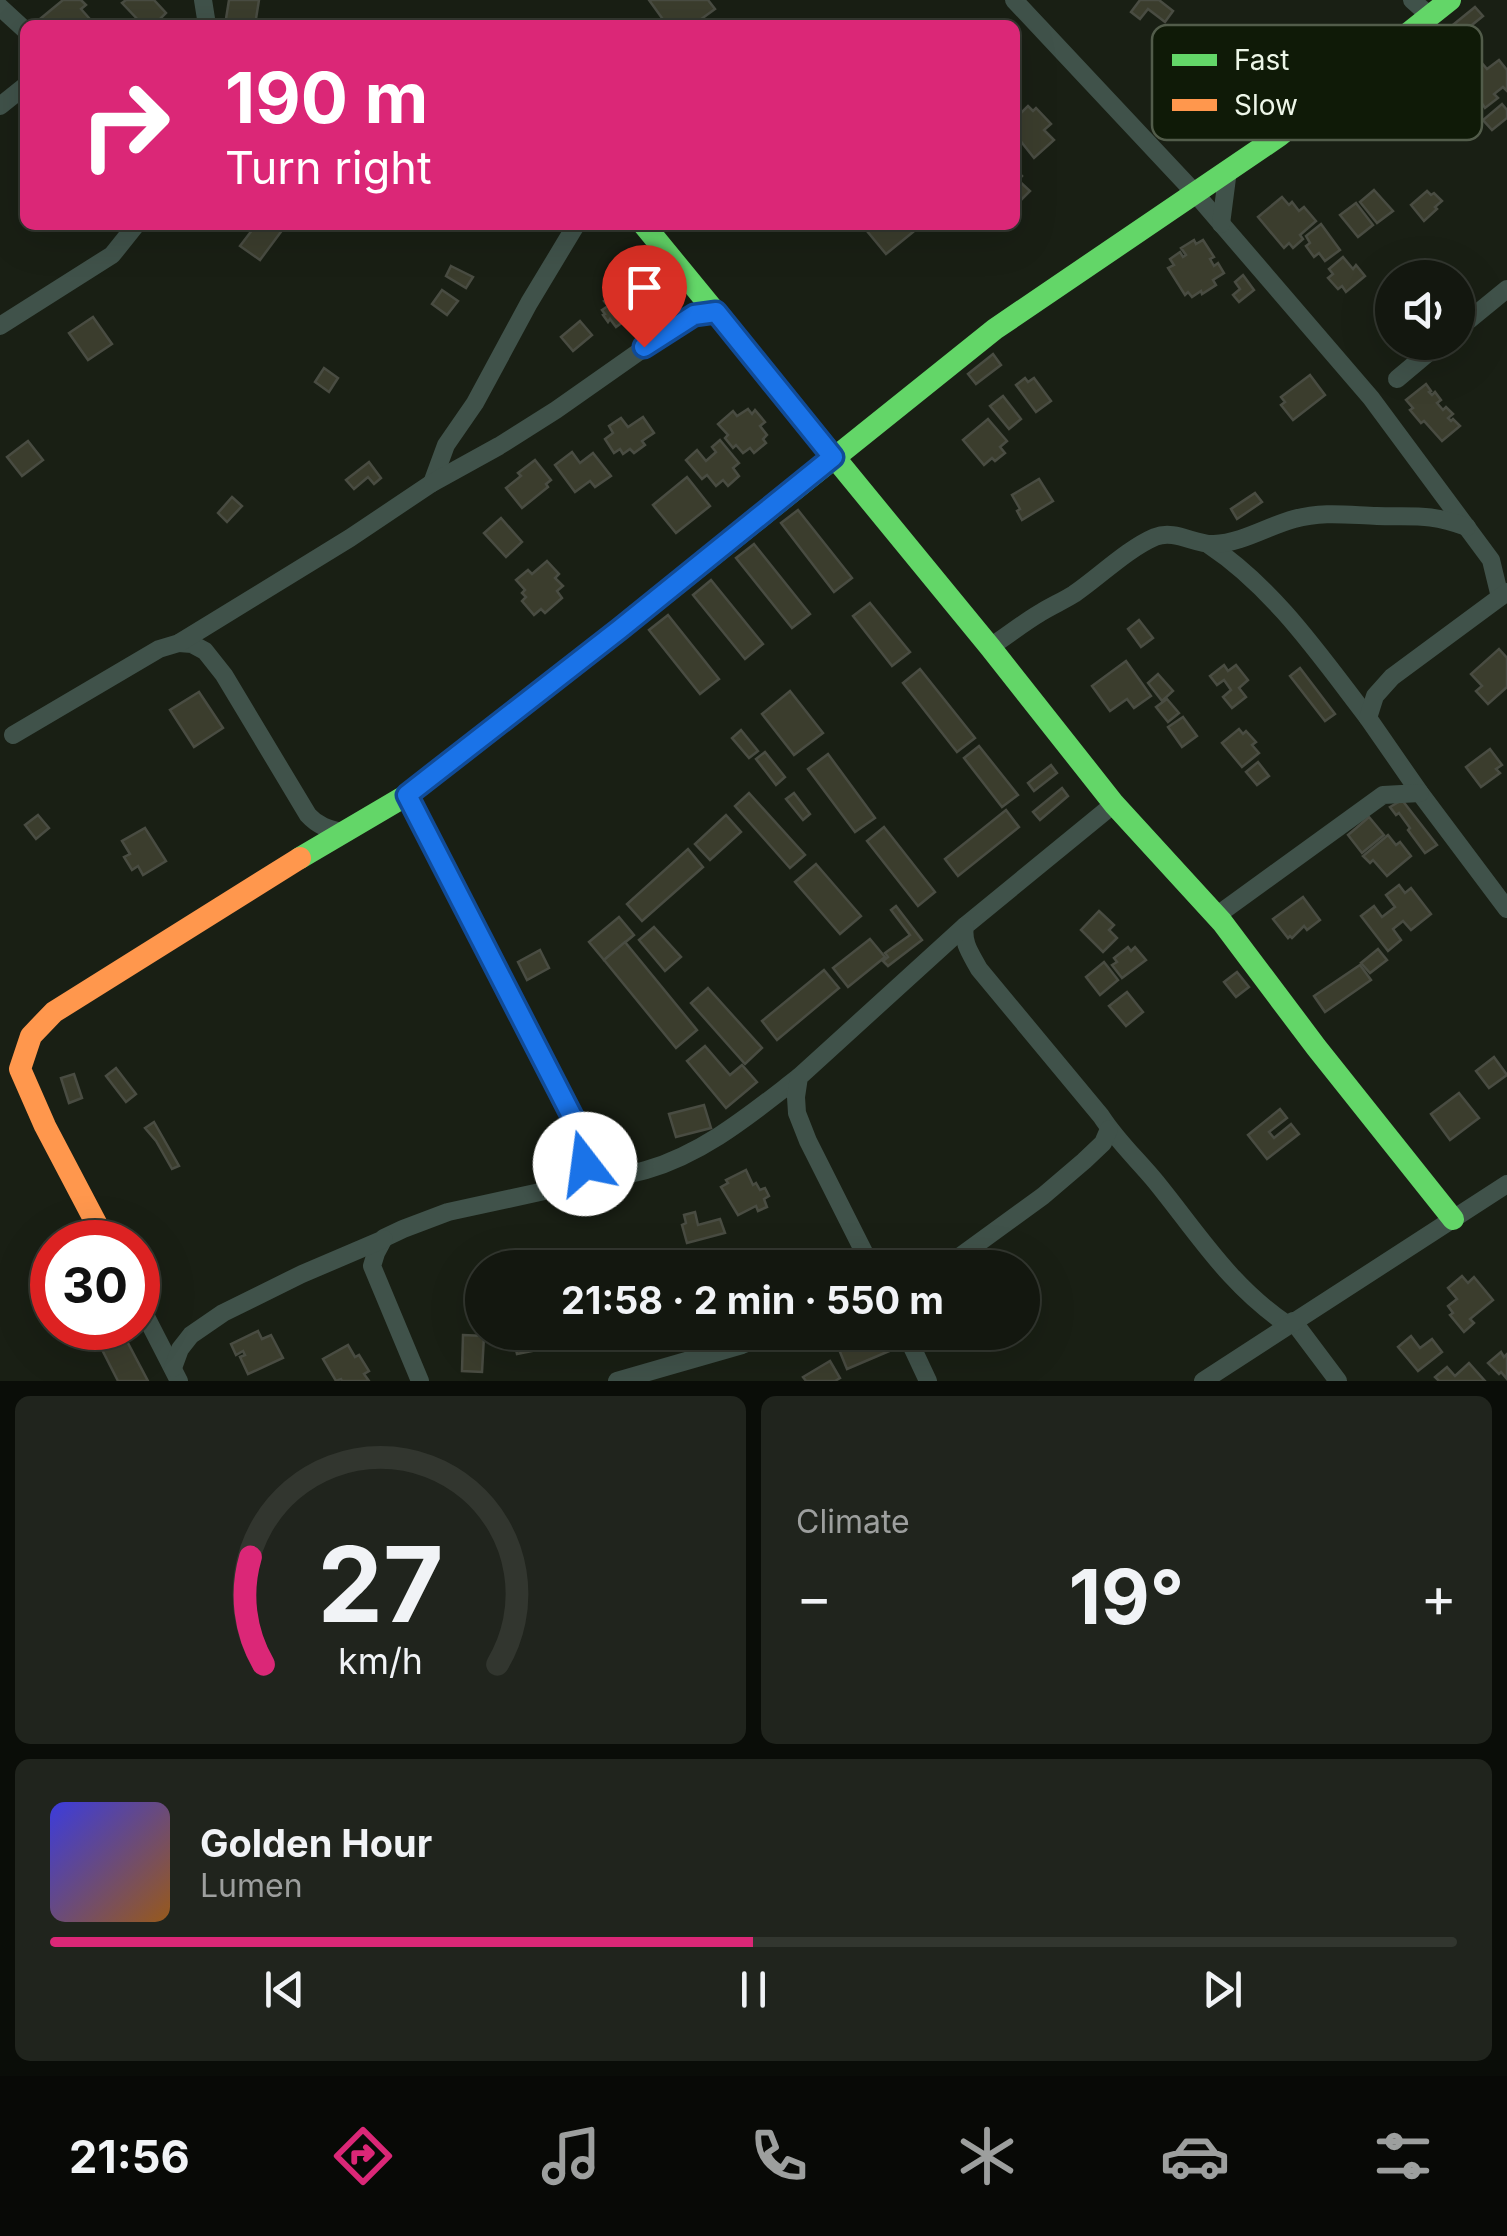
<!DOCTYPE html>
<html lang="en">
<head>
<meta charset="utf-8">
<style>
	body { margin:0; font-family:Inter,sans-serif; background:#20241d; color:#f1f3f6; height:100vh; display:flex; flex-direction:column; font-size:38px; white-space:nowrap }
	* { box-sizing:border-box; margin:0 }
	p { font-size:32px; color:#9d9f9e }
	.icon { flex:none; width:55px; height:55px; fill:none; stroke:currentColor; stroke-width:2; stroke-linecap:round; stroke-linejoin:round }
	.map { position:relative; height:1381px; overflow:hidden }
	.drawer { display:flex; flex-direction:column; gap:15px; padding:15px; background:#0a0d08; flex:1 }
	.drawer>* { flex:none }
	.top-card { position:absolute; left:20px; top:20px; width:1000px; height:210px; border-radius:15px; box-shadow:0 10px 40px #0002,0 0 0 2px #32362f; background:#db2777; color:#fff; overflow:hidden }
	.fabs { position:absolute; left:1375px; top:260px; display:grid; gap:20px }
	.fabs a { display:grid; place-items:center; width:100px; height:100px; border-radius:50%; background:#13170f; box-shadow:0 10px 40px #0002,0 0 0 2px #32362f; font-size:50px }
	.speed { position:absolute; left:30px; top:1220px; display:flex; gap:20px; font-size:50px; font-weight:700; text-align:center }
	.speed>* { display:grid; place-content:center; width:130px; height:130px; border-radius:50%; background:#13170f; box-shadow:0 10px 40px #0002,0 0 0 2px #32362f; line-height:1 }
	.speed .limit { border:15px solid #d22; background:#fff; color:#111 }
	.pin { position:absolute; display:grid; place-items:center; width:85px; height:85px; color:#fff; margin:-102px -42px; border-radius:50% 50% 50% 0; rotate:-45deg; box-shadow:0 0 10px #0007 }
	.pin .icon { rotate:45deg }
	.me { position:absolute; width:110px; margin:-55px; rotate:345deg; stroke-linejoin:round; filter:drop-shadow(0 0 8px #0008) }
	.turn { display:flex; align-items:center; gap:35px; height:210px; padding:0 40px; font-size:45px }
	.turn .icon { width:130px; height:130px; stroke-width:2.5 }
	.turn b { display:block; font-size:70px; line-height:85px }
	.big { font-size:75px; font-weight:700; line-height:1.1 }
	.drawer .tile { flex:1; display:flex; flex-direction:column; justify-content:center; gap:15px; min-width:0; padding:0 35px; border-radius:15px; background:#20241d }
	.drawer .dial { align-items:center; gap:0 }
	.dial svg { height:260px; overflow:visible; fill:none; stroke:#32362f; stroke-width:7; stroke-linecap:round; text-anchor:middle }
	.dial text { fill:#f1f3f6; stroke:none }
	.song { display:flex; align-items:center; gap:30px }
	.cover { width:120px; height:120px; border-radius:15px; background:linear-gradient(135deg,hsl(240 70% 55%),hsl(30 70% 35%)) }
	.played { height:10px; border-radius:5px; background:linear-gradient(90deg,#db2777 50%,#32362f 50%) }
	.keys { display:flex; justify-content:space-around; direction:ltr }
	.heat { display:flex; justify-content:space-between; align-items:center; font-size:55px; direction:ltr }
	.drawer .tiles { flex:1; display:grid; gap:15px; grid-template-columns:1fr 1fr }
	.tile:last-child { grid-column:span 2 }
	.trip { position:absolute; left:465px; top:1250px; width:575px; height:100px; border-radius:50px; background:#13170f; box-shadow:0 10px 40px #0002,0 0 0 2px #32362f; font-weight:700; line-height:100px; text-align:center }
	.dock { display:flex; height:160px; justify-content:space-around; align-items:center; background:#080906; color:#9d9f9e }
	.dock .icon { width:70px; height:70px }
	.dock .on { color:#db2777 }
	.dock b { font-size:45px; color:#f1f3f6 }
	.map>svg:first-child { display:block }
	.building { fill:#3b3d2d; stroke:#494c42; stroke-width:2.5 }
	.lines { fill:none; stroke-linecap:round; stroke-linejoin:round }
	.street { stroke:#40524a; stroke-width:18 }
	.fast { stroke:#63d668; stroke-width:22 }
	.slow { stroke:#ff974d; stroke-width:22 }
	.route-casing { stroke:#114b97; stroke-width:25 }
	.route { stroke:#1a73e8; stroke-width:18 }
	.key { fill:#0f1a07; stroke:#525c4a; stroke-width:2.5 }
	.key-label { font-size:28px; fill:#edf6e8 }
</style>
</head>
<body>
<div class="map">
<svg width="1507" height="1381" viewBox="0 0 1507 1381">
	<rect width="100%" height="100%" fill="#191f14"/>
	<g class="building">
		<polygon points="63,0 81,0 86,5 81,9 89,18 84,22 87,25 45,25 40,19"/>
		<polygon points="126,0 154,0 166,13 154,25 143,25 122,3"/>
		<polygon points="229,0 259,0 255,25 225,25"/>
		<polygon points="649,0 708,0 715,9 693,25 667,25"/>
		<polygon points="1140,0 1159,0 1173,11 1165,22 1148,9 1140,19 1131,12"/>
		<polygon points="1475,7 1483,16 1451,42 1443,33"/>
		<polygon points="1499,60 1507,70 1507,91 1503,87 1494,94 1498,98 1485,108 1481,102 1477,105 1466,91 1470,88 1462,77 1481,62 1487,69"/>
		<polygon points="1502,104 1507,110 1507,118 1492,130 1483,120"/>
		<polygon points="1015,106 1021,113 1028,106 1033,111 1036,108 1051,124 1044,130 1054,140 1034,158 1015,134"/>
		<polygon points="1015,169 1022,176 1018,180 1030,191 1017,204 1015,201"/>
		<polygon points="1374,190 1393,211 1377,223 1360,202"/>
		<polygon points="1427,191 1431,195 1434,193 1442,201 1435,207 1437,209 1424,221 1411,205"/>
		<polygon points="1282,197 1289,205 1292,202 1299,211 1304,207 1316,221 1300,235 1303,239 1293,248 1289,243 1284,248 1258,217"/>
		<polygon points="1356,203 1373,225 1358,237 1340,215"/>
		<polygon points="1321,224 1340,250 1325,261 1319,253 1314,257 1306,246 1310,243 1306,236"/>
		<polygon points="256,225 286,225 260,260 240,246"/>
		<polygon points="862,225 908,225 913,232 886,254"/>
		<polygon points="1194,240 1196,244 1203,240 1214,257 1210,259 1214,266 1218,263 1224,273 1213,280 1216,285 1202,294 1201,291 1192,297 1188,292 1185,295 1168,268 1174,265 1170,259 1180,252 1183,257 1186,255 1181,248"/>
		<polygon points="626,255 642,269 629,285 612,271"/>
		<polygon points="1343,257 1353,269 1356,265 1365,276 1346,292 1342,286 1338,289 1328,278 1333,274 1329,269"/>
		<polygon points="451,266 473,277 466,288 446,276"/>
		<polygon points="1243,275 1254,290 1239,302 1233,295 1240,289 1235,282"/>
		<polygon points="442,290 458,301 447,315 432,304"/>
		<polygon points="613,295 617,301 621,297 629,308 625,311 630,317 616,327 610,319 608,322 603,315 605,314 602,310 608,306 604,301"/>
		<polygon points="93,317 112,344 88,360 69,333"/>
		<polygon points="580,321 592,335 573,351 561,337"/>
		<polygon points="993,354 1001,365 976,384 968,374"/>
		<polygon points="324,368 338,378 329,392 315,382"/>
		<polygon points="1310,375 1325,395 1293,420 1281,405 1285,402 1281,397"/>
		<polygon points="1025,378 1028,382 1034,378 1051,401 1036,412 1016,385"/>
		<polygon points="1426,384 1431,391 1429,392 1432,395 1435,392 1441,400 1437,403 1443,410 1446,407 1453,414 1448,418 1451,421 1453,419 1460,426 1442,441 1424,421 1421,423 1410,410 1413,408 1406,400"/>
		<polygon points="1003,396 1021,419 1009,429 990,406"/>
		<polygon points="748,409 752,414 755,410 765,422 760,426 767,435 763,439 766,443 754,453 750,448 743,453 736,445 733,448 725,438 728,435 718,424 733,411 737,416"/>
		<polygon points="643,417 654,433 642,441 645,445 634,453 630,449 623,454 620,449 614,453 605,439 613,433 609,426 621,418 628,427"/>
		<polygon points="988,419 1007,441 1000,447 1005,453 995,461 992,458 984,465 963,440"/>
		<polygon points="720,440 739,463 733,468 739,476 728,486 723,480 716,486 707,475 702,479 686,460 697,450 706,461 716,452 712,447"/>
		<polygon points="28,441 43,460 22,476 7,457"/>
		<polygon points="572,452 580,463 593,453 611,476 595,487 590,481 575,492 555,465"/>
		<polygon points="535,460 551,480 546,484 548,487 522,508 506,488 521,476 518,473"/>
		<polygon points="369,462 381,478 374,484 368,477 354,489 346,480"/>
		<polygon points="687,477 710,506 676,533 653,505"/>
		<polygon points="1039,479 1053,501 1022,520 1017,511 1020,509 1012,495"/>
		<polygon points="1255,493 1262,502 1237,519 1231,509"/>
		<polygon points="232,497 242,506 227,522 218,513"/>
		<polygon points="798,510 852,578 834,592 781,523"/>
		<polygon points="501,518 522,542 506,557 484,533"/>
		<polygon points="754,544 810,614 792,628 736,558"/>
		<polygon points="547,561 559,574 555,578 563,586 557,591 562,598 545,613 541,609 534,615 522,601 526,597 522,593 525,590 516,580 528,570 532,574"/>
		<polygon points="711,580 763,644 745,659 693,595"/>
		<polygon points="870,603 910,652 892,666 853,616"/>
		<polygon points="668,615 719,679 700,694 649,630"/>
		<polygon points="1139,620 1153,638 1141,647 1128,629"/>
		<polygon points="1499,649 1507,658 1507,687 1488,704 1476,691 1482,686 1471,674"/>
		<polygon points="1126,661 1151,696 1134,708 1127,699 1110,711 1092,686"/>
		<polygon points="1224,665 1228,671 1236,665 1248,680 1239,688 1246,697 1232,708 1223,697 1231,690 1224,680 1217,685 1210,676"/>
		<polygon points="1300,668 1335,714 1325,721 1290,676"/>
		<polygon points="920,669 975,738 957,752 903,683"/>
		<polygon points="1158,674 1173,691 1162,701 1148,683"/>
		<polygon points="790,691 823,733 794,755 762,714"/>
		<polygon points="199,692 223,728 194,747 170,710"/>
		<polygon points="1167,699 1179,713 1168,722 1156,707"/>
		<polygon points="1183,717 1197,736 1182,747 1168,727"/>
		<polygon points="1239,729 1243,734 1246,731 1256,742 1252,745 1259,753 1242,767 1222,743"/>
		<polygon points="741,730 758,751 749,758 732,738"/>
		<polygon points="979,746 1018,795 1002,807 964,758"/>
		<polygon points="1490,749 1502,765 1496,769 1500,773 1481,787 1466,767"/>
		<polygon points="765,752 785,777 776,785 756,759"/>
		<polygon points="828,754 875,818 855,832 808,769"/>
		<polygon points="1258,762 1269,776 1257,785 1246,772"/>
		<polygon points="1051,765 1057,773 1034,791 1028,783"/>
		<polygon points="1062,788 1068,796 1040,820 1033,812"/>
		<polygon points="749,793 805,855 790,868 735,806"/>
		<polygon points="794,793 810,814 803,820 786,799"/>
		<polygon points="1402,800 1437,845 1425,853 1408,830 1410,828 1399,813 1396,815 1390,807"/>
		<polygon points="1006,810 1019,827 958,876 945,859"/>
		<polygon points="38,815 49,828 36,839 25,825"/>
		<polygon points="726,815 741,832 710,860 695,844"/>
		<polygon points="1369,817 1384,835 1362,853 1348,835"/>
		<polygon points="884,827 935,892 918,906 867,841"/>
		<polygon points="145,828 166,861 143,875 138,866 132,870 124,857 130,854 122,841"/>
		<polygon points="1388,835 1396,845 1400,842 1411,856 1387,876 1373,860 1370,863 1363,856"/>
		<polygon points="688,849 703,867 642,921 627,904"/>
		<polygon points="816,864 861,916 840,934 795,882"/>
		<polygon points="1399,885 1405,893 1411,888 1431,914 1411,930 1403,921 1393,929 1401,940 1388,951 1361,916 1374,906 1382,917 1395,907 1386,895"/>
		<polygon points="1303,897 1320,920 1307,930 1304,926 1292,938 1290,936 1288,938 1273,919"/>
		<polygon points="896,906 922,940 888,966 883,961 888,957 885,953 910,935 891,910"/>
		<polygon points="1099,911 1114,925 1109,930 1117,938 1103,952 1081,930"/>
		<polygon points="619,917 634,935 604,960 589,942"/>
		<polygon points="654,927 681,957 665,971 639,940"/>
		<polygon points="870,939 885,957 848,987 833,968"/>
		<polygon points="625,942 697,1030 676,1048 604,960"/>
		<polygon points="1128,947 1131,951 1135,947 1146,960 1122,978 1112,965 1117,962 1114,958"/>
		<polygon points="1378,949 1387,960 1370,973 1361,963"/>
		<polygon points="540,950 549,968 527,980 518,962"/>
		<polygon points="1104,962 1118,980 1100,995 1086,977"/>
		<polygon points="1360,965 1371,980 1325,1012 1314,996"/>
		<polygon points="824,970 839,988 777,1040 762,1021"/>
		<polygon points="1237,972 1249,987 1236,997 1224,982"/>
		<polygon points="708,988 762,1048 745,1064 691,1003"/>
		<polygon points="1127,992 1143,1012 1126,1026 1109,1006"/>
		<polygon points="705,1046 730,1075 742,1065 757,1082 726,1108 687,1061"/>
		<polygon points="1494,1057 1507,1075 1489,1088 1476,1071"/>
		<polygon points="116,1068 136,1094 126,1102 106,1076"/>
		<polygon points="74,1074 82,1098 69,1103 61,1078"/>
		<polygon points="1459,1093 1479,1118 1450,1140 1431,1114"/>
		<polygon points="704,1105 711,1128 676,1137 669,1114"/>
		<polygon points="1280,1109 1287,1118 1269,1132 1274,1138 1291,1124 1299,1134 1267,1159 1248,1135"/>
		<polygon points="154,1122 179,1166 172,1169 156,1141 145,1128"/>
		<polygon points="746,1170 753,1185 756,1183 760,1190 765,1188 769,1196 764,1199 767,1207 758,1211 756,1206 738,1215 721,1187 728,1183 726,1180"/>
		<polygon points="695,1212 698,1225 720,1219 725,1233 687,1243 682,1225 686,1223 684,1215"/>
		<polygon points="1462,1276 1468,1283 1474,1277 1493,1300 1470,1319 1474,1323 1464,1332 1450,1315 1453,1313 1448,1306 1457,1299 1448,1288"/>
		<polygon points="91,1328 120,1328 148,1381 118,1381"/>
		<polygon points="258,1331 262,1339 271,1335 283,1358 248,1374 240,1357 245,1355 243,1351 236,1355 231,1344"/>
		<polygon points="512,1332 549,1332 552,1347 517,1354"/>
		<polygon points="873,1332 887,1332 894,1349 847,1369 838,1347"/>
		<polygon points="463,1335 484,1336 482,1372 462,1371"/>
		<polygon points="1411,1336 1420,1348 1432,1339 1442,1352 1418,1371 1398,1347"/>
		<polygon points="348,1345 355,1357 359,1355 369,1371 364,1374 369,1381 342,1381 341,1379 336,1381 323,1359"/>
		<polygon points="1501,1352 1504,1357 1507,1354 1507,1379 1501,1372 1499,1374 1488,1363"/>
		<polygon points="830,1361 840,1378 835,1381 806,1381 803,1377"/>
		<polygon points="1469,1363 1485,1381 1439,1381 1435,1377 1447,1367 1455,1376"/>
	</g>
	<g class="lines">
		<g class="street">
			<polyline points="203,0 207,25"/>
			<polyline points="1014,0 1194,192 1371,398 1491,560 1500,597"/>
			<polyline points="1412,0 1430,16"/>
			<polyline points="0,7 25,30"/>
			<polyline points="0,106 25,86"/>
			<polyline points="1221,224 1228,170"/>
			<polyline points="0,326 112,255 136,225"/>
			<polyline points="1458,329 1507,289"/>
			<polyline points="1397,379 1441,342"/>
			<polyline points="432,483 446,445 475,403 529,303 576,225"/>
			<path d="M1209 545C1274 588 1321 657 1368 718"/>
			<polyline points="1507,592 1392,677 1375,696 1368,718 1420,793 1507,909"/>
			<path d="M179 643 192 644 205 651 224 675 308 815C318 826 328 829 342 832"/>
			<path d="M990 647C1007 636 1023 623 1040 613 1051 606 1063 601 1074 594 1099 577 1127 549 1155 537 1175 529 1195 545 1214 544 1242 543 1268 526 1294 519 1323 511 1348 515 1377 516 1415 517 1429 513 1467 527"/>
			<polyline points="13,735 159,649 179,643 350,538 432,483 499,446 556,410 677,325 694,315 716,311"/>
			<polyline points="407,795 546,1066 588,1152 577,1181 549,1190 448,1212 403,1229 384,1238 376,1253 372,1266 420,1381"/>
			<path d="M1114 804 965 926C962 943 971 954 979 969L1101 1116C1117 1141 1138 1160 1156 1182 1199 1235 1230 1286 1288 1325"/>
			<polyline points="1216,916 1383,795 1420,793"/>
			<path d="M577 1181C600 1178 624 1176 646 1170 705 1153 752 1113 799 1077"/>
			<polyline points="872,1268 808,1141 797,1113 796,1097 799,1077 965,926"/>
			<polyline points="944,1268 1043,1196 1084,1161 1103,1143 1109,1129"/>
			<polyline points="138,1301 179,1381"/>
			<polyline points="1293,1321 1338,1381"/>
			<polyline points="905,1332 928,1381"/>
			<polyline points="173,1368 180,1349 191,1335 223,1313 302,1274 384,1239"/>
			<polyline points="617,1381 742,1345 775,1332"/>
			<polyline points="1203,1381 1507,1184"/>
		</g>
		<g class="fast">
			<polyline points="644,225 990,647 1114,804 1222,922 1316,1047 1453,1219"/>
			<polyline points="300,858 407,795 647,608 995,329 1279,136 1450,0"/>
		</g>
		<polyline class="slow" points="106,1242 45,1126 20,1069 31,1036 54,1012 300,858"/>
	</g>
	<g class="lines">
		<g class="route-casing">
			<polyline id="route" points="585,1164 588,1152 573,1118 407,795 620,629 833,457 716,312 694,315 644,347"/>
		</g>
		<use href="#route" class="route"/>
	</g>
	<rect x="1152" y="25" width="330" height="115" rx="15" class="key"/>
	<rect x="1172" y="54" width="45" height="12" fill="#63d668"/>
	<rect x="1172" y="99" width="45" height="12" fill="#ff974d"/>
	<g class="key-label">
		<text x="1234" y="70">Fast</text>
		<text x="1234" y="115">Slow</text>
	</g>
</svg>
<div class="fabs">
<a><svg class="icon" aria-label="sound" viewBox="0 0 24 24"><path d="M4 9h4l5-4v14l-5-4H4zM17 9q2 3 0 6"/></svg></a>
</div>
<div class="speed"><div class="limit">30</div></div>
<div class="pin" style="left:644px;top:347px;background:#d93025"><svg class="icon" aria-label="arrive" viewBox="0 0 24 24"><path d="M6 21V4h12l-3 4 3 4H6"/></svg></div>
<svg class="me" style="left:585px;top:1164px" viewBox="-20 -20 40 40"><circle r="19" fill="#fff"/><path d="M0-13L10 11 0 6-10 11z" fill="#1a73e8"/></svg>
<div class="trip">21:58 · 2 min · 550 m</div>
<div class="top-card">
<div class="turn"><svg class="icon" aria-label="right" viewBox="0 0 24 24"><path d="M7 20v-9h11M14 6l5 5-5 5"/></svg><div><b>190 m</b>Turn right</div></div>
</div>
</div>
<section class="drawer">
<div class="tiles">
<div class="tile dial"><svg viewBox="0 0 100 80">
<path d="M14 69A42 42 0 1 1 86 69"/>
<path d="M14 69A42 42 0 0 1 10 36" stroke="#db2777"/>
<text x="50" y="56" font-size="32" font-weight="700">27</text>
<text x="50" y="72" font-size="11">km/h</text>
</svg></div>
<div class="tile"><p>Climate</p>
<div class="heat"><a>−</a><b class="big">19°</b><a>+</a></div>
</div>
<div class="tile">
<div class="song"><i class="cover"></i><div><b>Golden Hour</b><p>Lumen</p></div></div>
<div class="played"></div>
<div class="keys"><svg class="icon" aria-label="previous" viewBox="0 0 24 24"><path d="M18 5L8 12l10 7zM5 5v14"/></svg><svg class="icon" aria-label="pause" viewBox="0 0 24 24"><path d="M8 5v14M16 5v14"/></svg><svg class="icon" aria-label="next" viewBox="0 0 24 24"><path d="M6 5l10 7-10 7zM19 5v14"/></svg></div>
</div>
</div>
</section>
<nav class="dock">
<b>21:56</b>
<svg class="icon on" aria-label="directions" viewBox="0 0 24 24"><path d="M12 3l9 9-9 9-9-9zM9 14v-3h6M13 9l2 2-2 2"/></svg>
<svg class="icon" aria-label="music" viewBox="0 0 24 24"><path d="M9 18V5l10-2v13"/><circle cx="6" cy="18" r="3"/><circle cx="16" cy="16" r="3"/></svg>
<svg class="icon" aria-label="phone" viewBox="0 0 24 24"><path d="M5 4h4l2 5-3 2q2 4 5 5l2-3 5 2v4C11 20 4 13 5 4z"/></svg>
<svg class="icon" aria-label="climate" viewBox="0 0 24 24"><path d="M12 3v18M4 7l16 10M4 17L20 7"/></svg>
<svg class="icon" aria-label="car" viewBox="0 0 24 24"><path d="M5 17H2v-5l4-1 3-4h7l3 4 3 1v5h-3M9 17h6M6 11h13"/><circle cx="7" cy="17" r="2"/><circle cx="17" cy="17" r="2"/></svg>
<svg class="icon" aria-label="filters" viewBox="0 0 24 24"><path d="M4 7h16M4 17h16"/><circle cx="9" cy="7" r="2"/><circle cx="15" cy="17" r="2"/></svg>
</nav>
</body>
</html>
